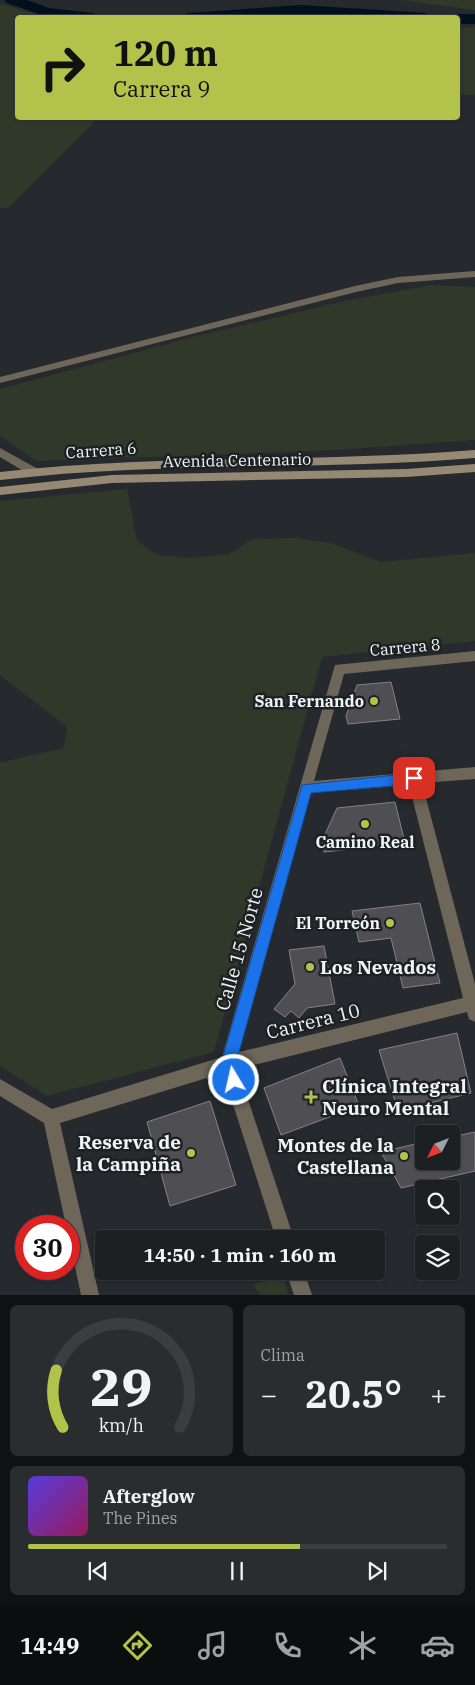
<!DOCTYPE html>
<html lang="es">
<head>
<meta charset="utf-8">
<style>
	body { margin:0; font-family:"IBM Plex Serif",serif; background:#292d2f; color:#f1f3f6; height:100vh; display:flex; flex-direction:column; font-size:19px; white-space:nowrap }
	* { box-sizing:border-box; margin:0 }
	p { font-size:16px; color:#a0a3a5 }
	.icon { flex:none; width:28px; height:28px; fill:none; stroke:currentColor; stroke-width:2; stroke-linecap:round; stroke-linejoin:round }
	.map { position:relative; height:1295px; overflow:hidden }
	.side { display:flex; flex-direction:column; gap:10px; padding:10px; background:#0f1213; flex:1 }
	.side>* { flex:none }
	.top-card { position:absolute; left:15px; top:15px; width:445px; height:105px; border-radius:5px; box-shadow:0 1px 4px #0004,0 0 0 1px #3a3e40; background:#b3c24b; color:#111; overflow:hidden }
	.needle { width:32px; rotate:228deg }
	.controls { position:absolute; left:415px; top:1125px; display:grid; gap:10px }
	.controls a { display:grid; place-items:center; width:45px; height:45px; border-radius:5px; background:#1c2022; box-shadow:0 1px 4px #0004,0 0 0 1px #3a3e40; font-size:25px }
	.speed { position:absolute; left:15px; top:1215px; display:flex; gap:10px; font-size:25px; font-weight:700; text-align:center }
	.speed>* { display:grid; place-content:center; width:65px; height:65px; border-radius:50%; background:#1c2022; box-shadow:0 1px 4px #0004,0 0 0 1px #3a3e40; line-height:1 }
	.speed .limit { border:8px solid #d22; background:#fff; color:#111 }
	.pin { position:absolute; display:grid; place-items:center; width:42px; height:42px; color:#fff; margin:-21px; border-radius:10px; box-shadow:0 2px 8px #0006 }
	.me { position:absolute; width:55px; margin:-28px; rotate:351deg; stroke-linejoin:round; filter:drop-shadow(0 0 4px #0008) }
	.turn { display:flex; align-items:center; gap:18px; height:105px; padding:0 15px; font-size:22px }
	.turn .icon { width:65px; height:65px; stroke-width:2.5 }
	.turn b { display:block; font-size:35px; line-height:42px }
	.big { font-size:38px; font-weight:700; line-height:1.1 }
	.side .card { flex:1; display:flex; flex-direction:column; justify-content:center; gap:8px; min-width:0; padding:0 18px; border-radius:8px; background:#292d2f }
	.side .dial { align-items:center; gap:0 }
	.dial svg { height:130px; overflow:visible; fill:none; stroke:#3a3e40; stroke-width:7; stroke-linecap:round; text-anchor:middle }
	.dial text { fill:#f1f3f6; stroke:none }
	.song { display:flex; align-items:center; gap:15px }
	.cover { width:60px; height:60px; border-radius:8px; background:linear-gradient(135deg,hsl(250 70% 55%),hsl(330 70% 35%)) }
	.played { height:5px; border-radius:2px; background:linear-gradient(90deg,#b3c24b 65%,#3a3e40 65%) }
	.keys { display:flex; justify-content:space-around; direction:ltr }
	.heat { display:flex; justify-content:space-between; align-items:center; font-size:28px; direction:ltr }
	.side .tiles { flex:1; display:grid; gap:10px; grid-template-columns:1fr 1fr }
	.card:last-child { grid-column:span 2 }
	.trip { position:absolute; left:95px; top:1230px; width:290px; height:50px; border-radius:5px; background:#1c2022; box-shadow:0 1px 4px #0004,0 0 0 1px #3a3e40; font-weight:700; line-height:50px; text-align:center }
	.menu { display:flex; height:80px; justify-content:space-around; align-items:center; background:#0b0d0e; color:#a0a3a5 }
	.menu .icon { width:35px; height:35px }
	.menu .current { color:#b3c24b }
	.menu b { font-size:22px; color:#f1f3f6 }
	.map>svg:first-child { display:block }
	.green { fill:#303929 }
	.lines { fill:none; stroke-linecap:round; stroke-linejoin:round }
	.river { fill:#00111e; fill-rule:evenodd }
	.building { fill:#4e4e53; stroke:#838288 }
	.street { fill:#6e6759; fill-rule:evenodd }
	.secondary { fill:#958974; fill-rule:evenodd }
	.route { fill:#1a73e8; stroke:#114b97 }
	.poi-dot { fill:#b3c24b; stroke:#1d2124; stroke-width:2 }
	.labels { text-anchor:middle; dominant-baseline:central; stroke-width:5; stroke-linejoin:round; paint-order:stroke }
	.street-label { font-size:16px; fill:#f1f4f6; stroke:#1d2124 }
	.poi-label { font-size:16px; font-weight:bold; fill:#f1f4f6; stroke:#1d2124; text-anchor:end }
	.near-street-label { font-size:19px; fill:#f1f4f6; stroke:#1d2124 }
	.near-poi-label { font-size:19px; font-weight:bold; fill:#f1f4f6; stroke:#1d2124; text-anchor:start }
</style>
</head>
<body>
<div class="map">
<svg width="475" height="1295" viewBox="0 0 475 1295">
	<rect width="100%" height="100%" fill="#262a2e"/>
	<g class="green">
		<polygon points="401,0 475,0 475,10"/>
		<polygon points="0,4 47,17 18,18 18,118 98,118 8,208 0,208"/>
		<polygon points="475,27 475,95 458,94 458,28"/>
		<polygon points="431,285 475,287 475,440 336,450 36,461 0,436 0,389 201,335 345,301"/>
		<polygon points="127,489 137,541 157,555 191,558 229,554 252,539 297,538 331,543 381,562 475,553 475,641 322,657 214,1052 47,1096 0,1066 0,763 63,748 68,728 0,675 0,501"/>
		<polygon points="283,1278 289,1295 260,1295 253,1284"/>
	</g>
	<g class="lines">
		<g class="river">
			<polygon points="4,0 27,0 49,8 93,13 101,18 47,17 7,3"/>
			<polygon points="301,5 426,13 434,18 344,18 301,15 262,18 180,18 188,13"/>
			<polygon points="458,14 475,14 475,24 458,24 458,18 451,18"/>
		</g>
	</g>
	<g class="building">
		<polygon points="391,682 400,719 348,724 346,716 357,685"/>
		<polygon points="395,802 405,843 324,852 322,841 337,808"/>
		<polygon points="420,903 440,983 403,988 391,938 359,942 352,911"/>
		<polygon points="324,946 335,1004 307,1008 299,1018 291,1011 285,1017 274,1009 295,984 289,950"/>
		<polygon points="457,1033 471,1093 398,1111 379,1050"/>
		<polygon points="340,1058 359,1106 281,1135 264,1088"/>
		<polygon points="210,1101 236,1185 170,1206 147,1122"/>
		<polygon points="475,1132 475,1171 401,1188 381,1152 424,1142 424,1161 451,1161 451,1137"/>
	</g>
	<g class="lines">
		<g class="street">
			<polygon points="475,271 475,277 398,283 356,292 0,383 0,377 355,286 398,277"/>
			<polygon points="0,448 38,469 40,472 38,475 30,475 0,457"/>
			<path d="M475 651V661L344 674 314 781 475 767V779L422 783 475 984V1022L469 1019 467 1012 238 1069 294 1239H276L223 1073 60 1123 99 1295H81L69 1238V1226H66L44 1123 0 1096V1079L52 1109 222 1057 335 665ZM409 785 463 998 239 1052 311 793Z"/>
			<polygon points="286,1271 304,1271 312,1295 294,1295"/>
		</g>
		<g class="secondary">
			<path d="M475 450V458C317 471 158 461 0 480V472C158 454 317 463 475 450Z"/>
			<polygon points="475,464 475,472 406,477 112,483 0,495 0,487 112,475 406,469"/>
		</g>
	</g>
	<polygon class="route" points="414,773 421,778 414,784 311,793 236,1063 241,1080 239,1086 234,1088 229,1086 221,1063 302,785"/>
	<g class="poi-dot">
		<circle cx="374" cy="701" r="5"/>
		<circle cx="365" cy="824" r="5"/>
		<circle cx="390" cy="923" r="5"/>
		<circle cx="310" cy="967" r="5"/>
		<path d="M308.5 1089.5h5v5h5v5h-5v5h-5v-5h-5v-5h5z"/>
		<circle cx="191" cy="1153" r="5"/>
		<circle cx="404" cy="1156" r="5"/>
	</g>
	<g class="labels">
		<g class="street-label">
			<text transform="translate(101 450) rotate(-4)">Carrera 6</text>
			<text transform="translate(237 460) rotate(-1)">Avenida Centenario</text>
			<text transform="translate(405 647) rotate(-5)">Carrera 8</text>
		</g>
		<g class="poi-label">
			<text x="364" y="701">San Fernando</text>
			<text x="365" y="842" text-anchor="middle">Camino Real</text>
			<text x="380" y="923">El Torreón</text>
		</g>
		<g class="near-street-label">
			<text transform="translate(239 949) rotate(-74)">Calle 15 Norte</text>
			<text transform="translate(313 1021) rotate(-14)">Carrera 10</text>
		</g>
		<g class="near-poi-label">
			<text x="320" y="967">Los Nevados</text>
			<text x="322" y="1086">Clínica Integral<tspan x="322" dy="22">Neuro Mental</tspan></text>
			<text x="181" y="1142" text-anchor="end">Reserva de<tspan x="181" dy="22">la Campiña</tspan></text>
			<text x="394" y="1145" text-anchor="end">Montes de la<tspan x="394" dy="22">Castellana</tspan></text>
		</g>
	</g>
</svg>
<div class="controls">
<a><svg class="needle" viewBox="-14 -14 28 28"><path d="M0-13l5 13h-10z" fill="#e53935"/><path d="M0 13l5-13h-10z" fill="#a0a3a5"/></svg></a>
<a><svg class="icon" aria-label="search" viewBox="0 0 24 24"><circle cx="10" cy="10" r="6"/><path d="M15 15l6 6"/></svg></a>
<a><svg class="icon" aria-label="layers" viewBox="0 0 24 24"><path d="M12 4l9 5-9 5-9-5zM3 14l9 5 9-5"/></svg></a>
</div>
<div class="speed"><div class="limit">30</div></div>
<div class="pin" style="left:414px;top:778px;background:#d93025"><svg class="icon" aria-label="arrive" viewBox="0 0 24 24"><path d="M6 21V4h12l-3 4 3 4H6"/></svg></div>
<svg class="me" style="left:234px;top:1080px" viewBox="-20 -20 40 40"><circle r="17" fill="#1a73e8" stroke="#fff" stroke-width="3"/><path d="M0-11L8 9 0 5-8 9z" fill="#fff"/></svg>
<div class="trip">14:50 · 1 min · 160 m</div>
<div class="top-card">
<div class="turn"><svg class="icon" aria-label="right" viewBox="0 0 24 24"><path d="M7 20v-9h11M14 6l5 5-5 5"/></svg><div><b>120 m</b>Carrera 9</div></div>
</div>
</div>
<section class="side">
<div class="tiles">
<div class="card dial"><svg viewBox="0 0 100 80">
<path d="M14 69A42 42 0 1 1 86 69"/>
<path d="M14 69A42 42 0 0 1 10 34" stroke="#b3c24b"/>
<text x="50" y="56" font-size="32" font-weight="700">29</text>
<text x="50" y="72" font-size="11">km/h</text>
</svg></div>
<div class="card"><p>Clima</p>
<div class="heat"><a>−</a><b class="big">20.5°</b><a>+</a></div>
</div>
<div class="card">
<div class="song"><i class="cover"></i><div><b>Afterglow</b><p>The Pines</p></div></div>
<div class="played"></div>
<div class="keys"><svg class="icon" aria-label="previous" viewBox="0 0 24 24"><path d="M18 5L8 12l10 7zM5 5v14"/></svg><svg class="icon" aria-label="pause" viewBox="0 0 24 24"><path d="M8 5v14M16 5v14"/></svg><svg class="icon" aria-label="next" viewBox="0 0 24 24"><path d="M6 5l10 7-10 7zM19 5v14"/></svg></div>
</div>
</div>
</section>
<nav class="menu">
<b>14:49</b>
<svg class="icon current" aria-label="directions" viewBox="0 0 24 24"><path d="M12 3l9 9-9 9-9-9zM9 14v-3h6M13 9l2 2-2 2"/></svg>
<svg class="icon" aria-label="music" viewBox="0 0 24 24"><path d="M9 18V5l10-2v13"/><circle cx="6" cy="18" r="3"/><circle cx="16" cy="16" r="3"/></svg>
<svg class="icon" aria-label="phone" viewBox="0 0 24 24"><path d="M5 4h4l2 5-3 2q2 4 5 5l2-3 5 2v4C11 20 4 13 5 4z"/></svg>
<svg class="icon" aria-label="climate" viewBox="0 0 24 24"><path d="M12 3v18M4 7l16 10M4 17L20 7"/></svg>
<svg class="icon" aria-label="car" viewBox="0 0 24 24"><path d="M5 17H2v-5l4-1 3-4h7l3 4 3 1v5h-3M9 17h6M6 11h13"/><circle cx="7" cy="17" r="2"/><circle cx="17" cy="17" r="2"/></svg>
</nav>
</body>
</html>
